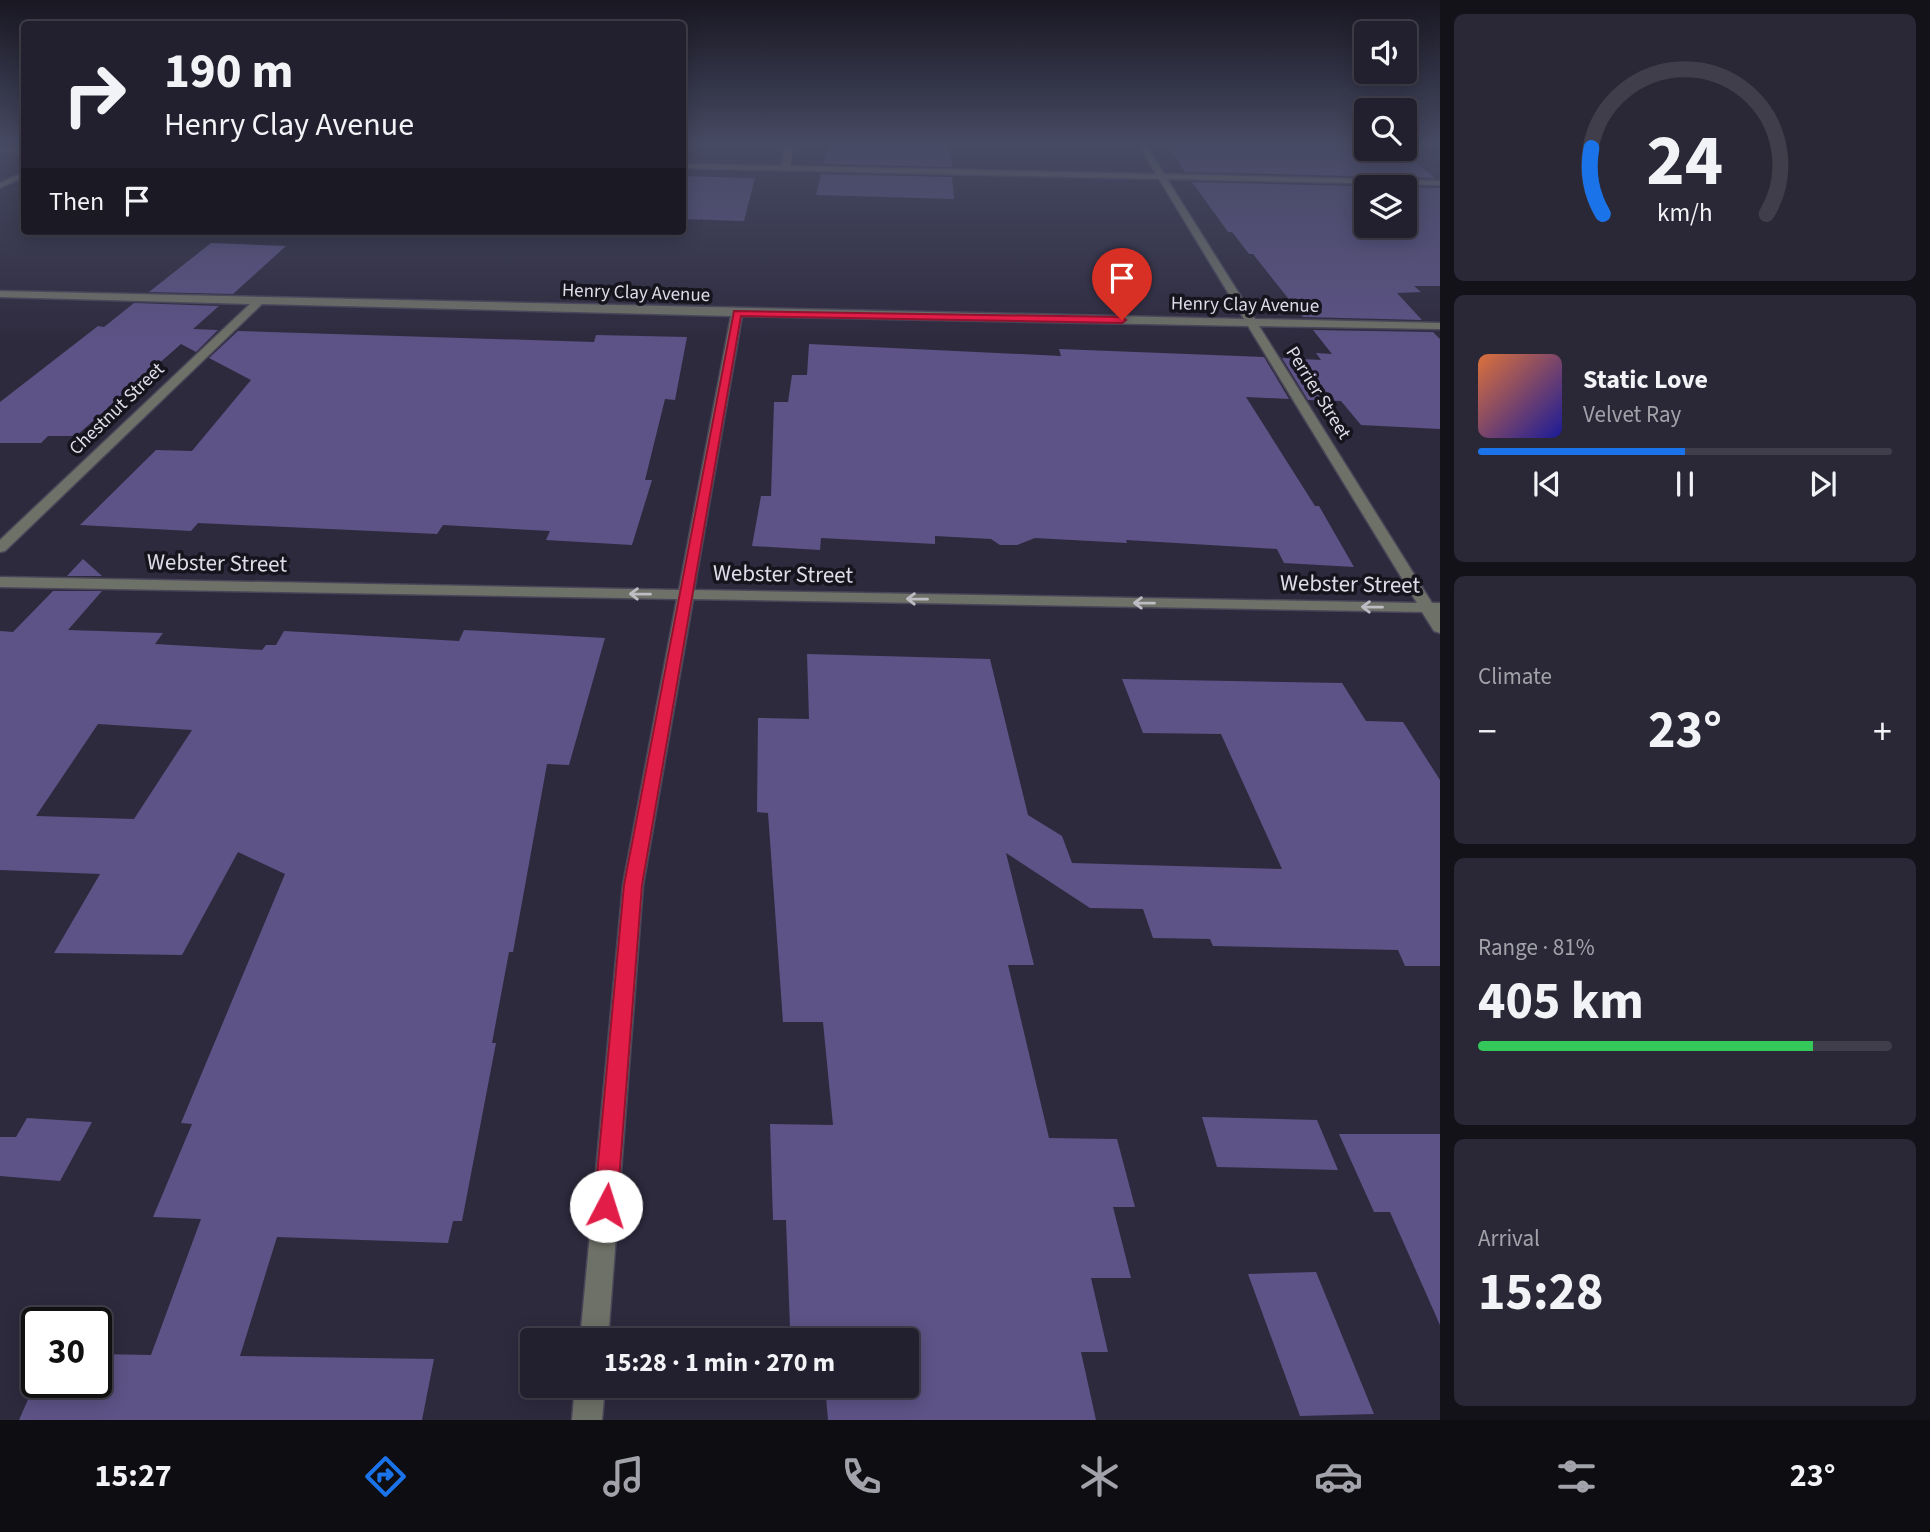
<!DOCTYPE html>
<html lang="en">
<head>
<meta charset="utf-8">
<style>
	body { margin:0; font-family:"Source Sans 3",sans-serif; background:#2a2836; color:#f1f3f6; height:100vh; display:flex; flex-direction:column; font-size:26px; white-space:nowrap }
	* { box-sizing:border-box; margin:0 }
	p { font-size:23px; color:#a2a3aa }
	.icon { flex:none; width:38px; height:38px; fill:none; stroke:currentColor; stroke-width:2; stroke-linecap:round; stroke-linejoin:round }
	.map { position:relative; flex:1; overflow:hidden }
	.side { display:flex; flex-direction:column; gap:14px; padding:14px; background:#131219; width:490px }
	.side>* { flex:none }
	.guide { position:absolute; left:21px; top:21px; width:665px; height:214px; border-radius:7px; box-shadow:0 4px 18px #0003,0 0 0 2px #3f3e4a; background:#22202e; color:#f1f3f6; overflow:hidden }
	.tools { position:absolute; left:1354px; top:21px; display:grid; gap:14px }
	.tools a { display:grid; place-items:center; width:63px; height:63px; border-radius:7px; background:#22202e; box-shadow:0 4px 18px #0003,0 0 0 2px #3f3e4a; font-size:35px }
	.speed { position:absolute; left:21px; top:1307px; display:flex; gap:14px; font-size:35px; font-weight:700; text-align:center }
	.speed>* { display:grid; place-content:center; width:91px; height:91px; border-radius:50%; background:#22202e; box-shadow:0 4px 18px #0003,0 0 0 2px #3f3e4a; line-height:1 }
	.speed .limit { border:4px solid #111; border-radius:10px; background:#fff; color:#111 }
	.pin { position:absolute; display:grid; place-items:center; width:60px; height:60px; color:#fff; margin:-72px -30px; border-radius:50% 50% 50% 0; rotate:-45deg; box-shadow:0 0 7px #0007 }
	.pin .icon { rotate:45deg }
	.me { position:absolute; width:77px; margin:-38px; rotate:5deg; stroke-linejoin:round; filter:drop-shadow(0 0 5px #0008) }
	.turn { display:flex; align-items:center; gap:24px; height:147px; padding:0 28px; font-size:32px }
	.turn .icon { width:91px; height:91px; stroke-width:2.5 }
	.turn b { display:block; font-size:49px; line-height:60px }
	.then { display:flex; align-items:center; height:66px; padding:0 28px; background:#0003; gap:14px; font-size:26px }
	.big { font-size:52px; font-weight:700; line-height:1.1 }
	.side .tile { flex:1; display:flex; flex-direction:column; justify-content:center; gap:10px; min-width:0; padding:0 24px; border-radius:10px; background:#2a2836 }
	.side .dial { align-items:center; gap:0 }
	.dial svg { height:182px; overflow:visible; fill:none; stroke:#3f3e4a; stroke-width:7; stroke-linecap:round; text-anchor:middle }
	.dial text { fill:#f1f3f6; stroke:none }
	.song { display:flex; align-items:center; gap:21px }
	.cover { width:84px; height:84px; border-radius:10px; background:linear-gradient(135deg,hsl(20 70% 55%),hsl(240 70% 35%)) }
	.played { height:7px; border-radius:4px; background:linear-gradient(90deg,#1a73e8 50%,#3f3e4a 50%) }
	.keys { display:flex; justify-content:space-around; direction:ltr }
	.heat { display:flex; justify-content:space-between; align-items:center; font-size:38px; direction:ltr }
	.charge { height:10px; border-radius:5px; background:linear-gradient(90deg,#34c759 81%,#3f3e4a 0) }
	.trip { position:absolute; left:520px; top:1328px; width:399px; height:70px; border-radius:7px; background:#22202e; box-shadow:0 4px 18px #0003,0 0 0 2px #3f3e4a; font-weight:700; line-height:70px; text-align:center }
	.tab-bar { display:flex; height:112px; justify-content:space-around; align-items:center; background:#0e0d12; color:#a2a3aa }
	.tab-bar .icon { width:49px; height:49px }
	.tab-bar .current { color:#1a73e8 }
	.tab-bar b { font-size:32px; color:#f1f3f6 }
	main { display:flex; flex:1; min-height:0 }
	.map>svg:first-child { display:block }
	.building { fill:#5d5386; fill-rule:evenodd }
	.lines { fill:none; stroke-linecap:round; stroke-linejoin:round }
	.minor-casing { stroke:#4a4659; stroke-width:3 }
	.minor { fill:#6e7167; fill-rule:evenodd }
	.oneway { stroke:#bcbcc2 }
	.route { fill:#e11d48; stroke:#92132f; stroke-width:2 }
	.labels { text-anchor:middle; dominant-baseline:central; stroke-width:7; stroke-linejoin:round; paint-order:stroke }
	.far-street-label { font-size:19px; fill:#dedce9; stroke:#16141d }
	.street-label { font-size:23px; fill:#dedce9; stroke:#16141d }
</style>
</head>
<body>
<main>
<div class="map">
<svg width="1440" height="1420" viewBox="0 0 1440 1420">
	<rect width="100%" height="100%" fill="#2e2a3e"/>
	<g class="building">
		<polygon points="828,143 950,143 952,167 823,164"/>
		<polygon points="1166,143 1367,143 1367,149 1398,149 1435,178 1185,172"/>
		<polygon points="821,174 952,177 954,199 816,195"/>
		<polygon points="682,176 755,178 744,221 682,219"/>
		<path d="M1192 182 1440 188V286H1414L1421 292 1397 293 1422 320 1303 317 1253 254H1249L1232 232H1228ZM1367 187H1405V226H1367Z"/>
		<polygon points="211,243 286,246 233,294 149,292"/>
		<polygon points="134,303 219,306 193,329 218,330 196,352 181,344 76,436 48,436 41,443 0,443 0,402 98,326 104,327"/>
		<polygon points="1313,330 1433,332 1440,339 1440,429 1361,425 1341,401 1308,400 1282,358 1321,360 1316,353 1332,354"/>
		<polygon points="238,331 594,342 596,335 687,337 675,400 665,399 645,480 652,480 632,545 546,540 550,531 443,525 437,534 198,523 191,531 80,525 156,450 192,451 251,380 209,358"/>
		<polygon points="809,344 1061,356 1059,349 1264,357 1289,399 1246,397 1315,506 1319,506 1354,567 1284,563 1277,549 1126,540 1127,543 1035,538 1017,545 1000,545 991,539 935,536 935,544 821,538 820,550 752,546 761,496 771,496 774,402 788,402 792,375 807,375"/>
		<polygon points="83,559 102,576 67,576"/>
		<path d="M53 591H102L68 630 163 633 155 644 262 650 266 645H276L284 631 459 641 464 630 605 638 569 765 547 764 513 952H509L492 1043H496L462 1221H453L448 1243 277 1237 240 1356 434 1359 422 1420H19L37 1379V1382H96V1354L151 1355 201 1219 153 1217 192 1124 181 1123 285 874 238 852 182 955 54 953 100 874 0 870V631L13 632ZM98 724 192 730 134 819 36 816Z"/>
		<polygon points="807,654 990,659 1028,815 1062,836 1072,863 1282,869 1221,734 1143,733 1122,679 1342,683 1366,721 1403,722 1440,780 1440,966 1405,966 1398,950 1213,946 1210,939 1153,938 1143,909 1090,908 1006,853 1034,965 1008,965 1049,1138 1117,1139 1135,1207 1113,1207 1131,1278 1091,1278 1108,1352 1081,1352 1096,1420 828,1420 825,1386 906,1386 906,1340 820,1340 819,1327 790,1327 786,1220 773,1220 770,1124 833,1125 823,1022 783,1022 768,813 757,812 758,718 809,719"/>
		<polygon points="1202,1117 1317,1120 1338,1170 1217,1167"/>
		<polygon points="27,1118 92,1122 60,1181 0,1176 0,1137 16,1137"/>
		<polygon points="1339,1134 1440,1134 1440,1325 1390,1212 1374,1212"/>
		<polygon points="1316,1272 1374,1414 1300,1416 1248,1274"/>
	</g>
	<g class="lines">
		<g class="minor-casing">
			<g id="minor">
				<path d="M785 143H793L790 166 1156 174 1138 143H1145L1164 174 1440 181V185L1167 179 1255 319 1440 323V329L1259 326 1432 603H1440V633L1434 631 1422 612 693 599 643 885 608 1340H580L623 885 677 599 0 587V577L679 590 731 316 262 304 5 551 0 552V540L250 304 0 297V291L1244 319 1159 179 682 168V164L782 166ZM742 316 1248 326 1417 603 694 590Z"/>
				<polygon points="0,148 24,149 24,153 0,152"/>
				<polygon points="24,172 24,177 0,188 0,183"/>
				<polygon points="575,1386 605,1386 602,1420 572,1420"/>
			</g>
		</g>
		<use href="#minor" class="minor"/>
	</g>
	<defs><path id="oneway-shaft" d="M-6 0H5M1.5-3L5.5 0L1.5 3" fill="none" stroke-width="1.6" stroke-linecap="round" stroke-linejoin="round" transform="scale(1.75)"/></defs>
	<g class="oneway">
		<use href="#oneway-shaft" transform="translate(640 594) rotate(-179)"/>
		<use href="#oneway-shaft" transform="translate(917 599) rotate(-179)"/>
		<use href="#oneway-shaft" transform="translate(1144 603) rotate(-179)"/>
		<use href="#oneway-shaft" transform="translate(1372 607) rotate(-179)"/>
	</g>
	<linearGradient id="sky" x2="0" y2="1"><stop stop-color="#191722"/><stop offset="0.42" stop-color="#464a63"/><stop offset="1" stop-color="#464a63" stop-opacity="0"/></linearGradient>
	<rect width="1440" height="342" fill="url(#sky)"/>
	<polygon class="route" points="734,311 1122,317 1126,320 1122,323 741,316 642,885 617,1206 614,1215 606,1218 597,1215 594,1206 624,885"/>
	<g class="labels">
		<g class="far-street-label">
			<text transform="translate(636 293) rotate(2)">Henry Clay Avenue</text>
			<text transform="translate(1245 305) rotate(1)">Henry Clay Avenue</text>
			<text transform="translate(1318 393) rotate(58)">Perrier Street</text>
			<text transform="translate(117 409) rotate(-44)">Chestnut Street</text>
		</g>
		<g class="street-label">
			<text transform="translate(217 563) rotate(1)">Webster Street</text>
			<text transform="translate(783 574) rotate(1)">Webster Street</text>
			<text transform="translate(1350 584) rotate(1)">Webster Street</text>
		</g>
	</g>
</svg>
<div class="tools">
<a><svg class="icon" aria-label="sound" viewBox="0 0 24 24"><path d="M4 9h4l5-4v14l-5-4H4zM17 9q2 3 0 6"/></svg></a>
<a><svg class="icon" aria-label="search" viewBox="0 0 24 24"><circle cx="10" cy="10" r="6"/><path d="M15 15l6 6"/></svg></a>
<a><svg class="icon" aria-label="layers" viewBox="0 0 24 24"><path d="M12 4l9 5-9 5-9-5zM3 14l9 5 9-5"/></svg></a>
</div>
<div class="speed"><div class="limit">30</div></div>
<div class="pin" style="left:1122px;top:320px;background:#d93025"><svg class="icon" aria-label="arrive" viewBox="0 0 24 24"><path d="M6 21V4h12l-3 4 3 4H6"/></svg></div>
<svg class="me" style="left:606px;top:1206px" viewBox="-20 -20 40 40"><circle r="19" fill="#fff"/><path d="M0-13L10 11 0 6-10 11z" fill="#e11d48"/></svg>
<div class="trip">15:28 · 1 min · 270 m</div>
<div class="guide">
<div class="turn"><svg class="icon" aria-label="right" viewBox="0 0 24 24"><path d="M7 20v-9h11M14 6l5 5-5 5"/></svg><div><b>190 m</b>Henry Clay Avenue</div></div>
<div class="then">Then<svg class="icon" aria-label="arrive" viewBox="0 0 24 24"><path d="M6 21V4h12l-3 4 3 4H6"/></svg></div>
</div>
</div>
<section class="side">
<div class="tile dial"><svg viewBox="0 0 100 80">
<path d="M14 69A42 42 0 1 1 86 69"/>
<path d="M14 69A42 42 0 0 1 9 40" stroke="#1a73e8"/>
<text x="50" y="56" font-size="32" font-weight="700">24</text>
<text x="50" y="72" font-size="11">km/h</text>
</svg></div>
<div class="tile">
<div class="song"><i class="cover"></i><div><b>Static Love</b><p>Velvet Ray</p></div></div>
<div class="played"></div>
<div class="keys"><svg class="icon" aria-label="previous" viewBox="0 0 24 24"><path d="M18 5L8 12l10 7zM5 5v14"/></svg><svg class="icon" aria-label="pause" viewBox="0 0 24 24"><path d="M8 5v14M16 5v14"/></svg><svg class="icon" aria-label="next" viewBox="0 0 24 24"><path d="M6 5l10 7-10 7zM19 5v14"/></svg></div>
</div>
<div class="tile"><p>Climate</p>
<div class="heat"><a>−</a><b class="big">23°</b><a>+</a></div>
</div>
<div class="tile"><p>Range · 81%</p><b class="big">405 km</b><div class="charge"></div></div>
<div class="tile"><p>Arrival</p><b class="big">15:28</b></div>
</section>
</main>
<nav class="tab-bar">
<b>15:27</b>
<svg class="icon current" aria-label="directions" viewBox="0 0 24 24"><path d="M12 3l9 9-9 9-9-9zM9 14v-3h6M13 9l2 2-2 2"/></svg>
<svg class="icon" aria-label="music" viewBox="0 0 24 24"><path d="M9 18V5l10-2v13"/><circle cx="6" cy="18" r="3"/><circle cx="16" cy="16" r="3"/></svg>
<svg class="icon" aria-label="phone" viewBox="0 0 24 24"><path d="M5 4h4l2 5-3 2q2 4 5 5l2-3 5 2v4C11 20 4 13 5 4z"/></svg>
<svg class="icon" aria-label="climate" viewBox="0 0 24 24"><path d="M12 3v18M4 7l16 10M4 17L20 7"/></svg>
<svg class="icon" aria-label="car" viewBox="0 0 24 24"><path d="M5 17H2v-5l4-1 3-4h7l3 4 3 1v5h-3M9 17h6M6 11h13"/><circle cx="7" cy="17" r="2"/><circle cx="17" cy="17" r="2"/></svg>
<svg class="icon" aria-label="filters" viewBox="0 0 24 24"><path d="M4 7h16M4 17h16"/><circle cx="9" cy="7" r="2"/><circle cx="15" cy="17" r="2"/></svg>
<b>23°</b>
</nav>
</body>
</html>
